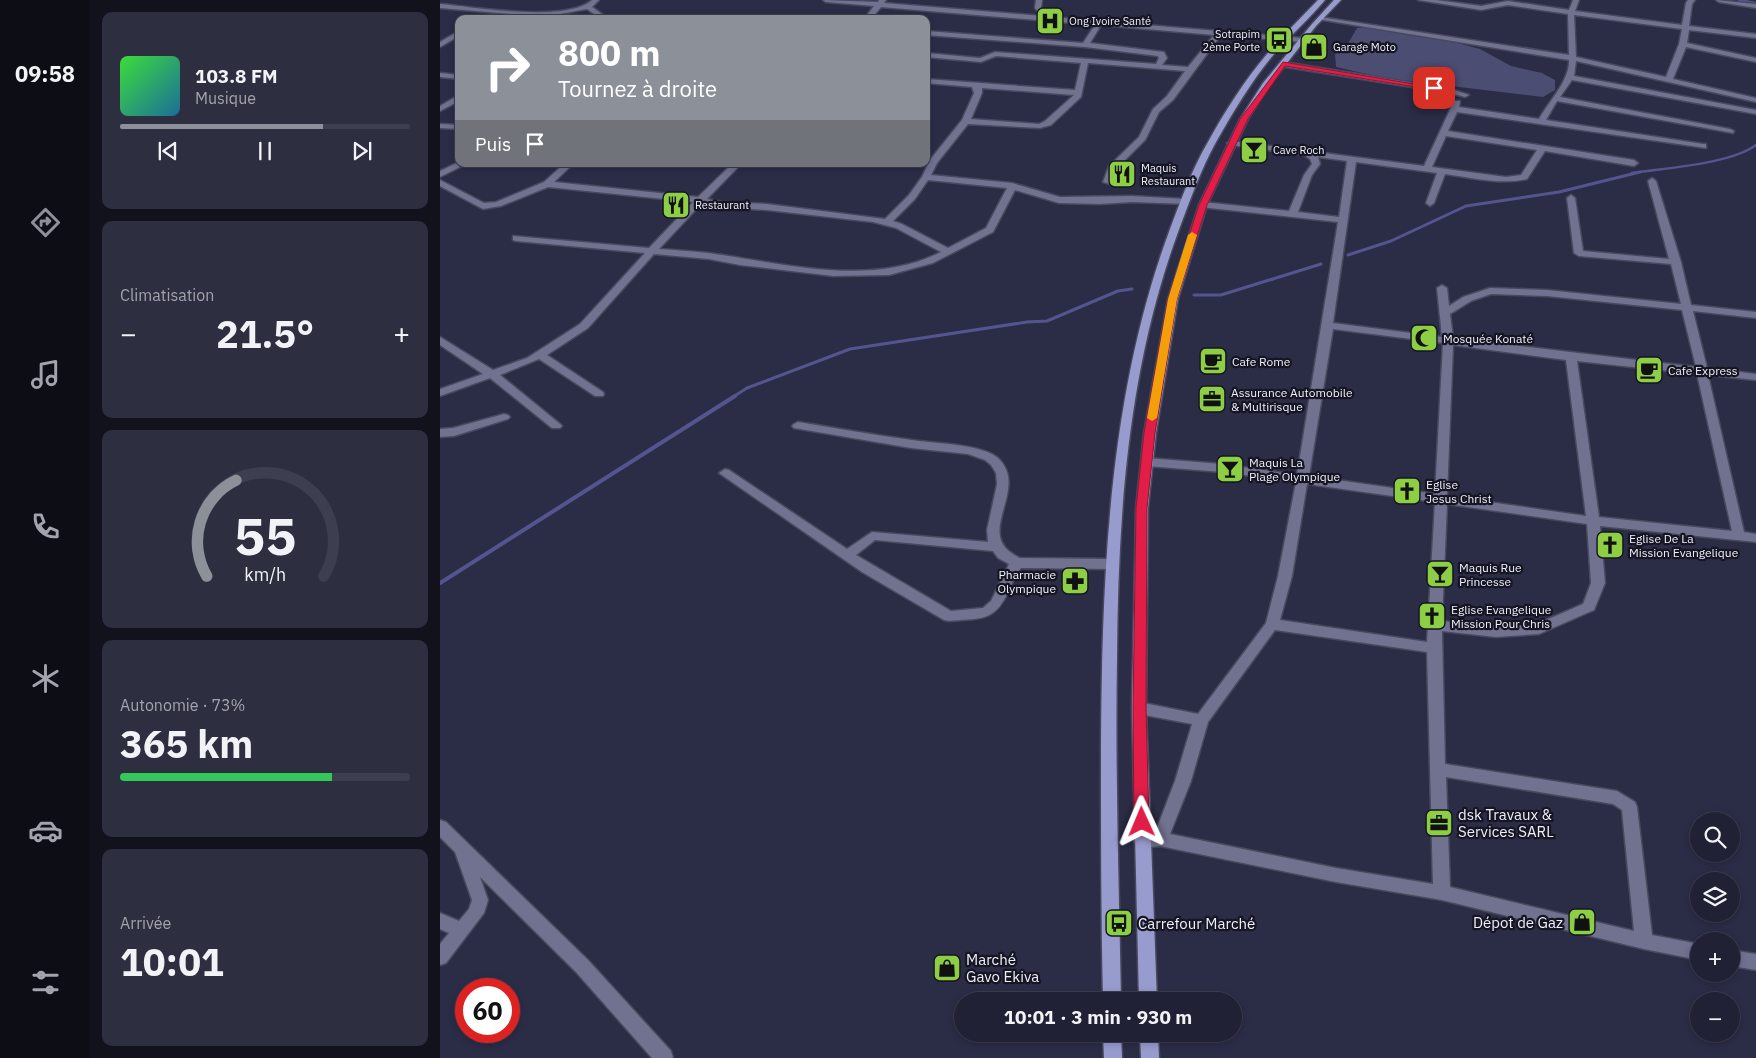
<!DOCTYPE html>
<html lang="fr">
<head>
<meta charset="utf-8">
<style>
	body { margin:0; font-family:"IBM Plex Sans",sans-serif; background:#2d2e40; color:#f1f3f6; height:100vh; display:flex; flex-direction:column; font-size:19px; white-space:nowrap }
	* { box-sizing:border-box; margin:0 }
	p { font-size:16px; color:#a2a3ac }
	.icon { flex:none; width:28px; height:28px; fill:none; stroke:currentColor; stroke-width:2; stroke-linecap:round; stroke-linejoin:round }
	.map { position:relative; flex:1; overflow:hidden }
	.panel { display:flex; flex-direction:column; gap:12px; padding:12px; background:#12121d; width:350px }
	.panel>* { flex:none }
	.guide { position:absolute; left:15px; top:15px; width:475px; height:152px; border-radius:10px; box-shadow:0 2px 8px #0003,0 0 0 1px #3d3e4f; background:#8c9099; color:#fff; overflow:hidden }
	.fabs { position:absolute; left:1250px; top:812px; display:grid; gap:10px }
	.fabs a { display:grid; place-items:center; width:50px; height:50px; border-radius:50%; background:#202134; box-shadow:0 2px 8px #0003,0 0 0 1px #3d3e4f; font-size:25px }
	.speed { position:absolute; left:15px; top:978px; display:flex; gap:10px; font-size:25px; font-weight:700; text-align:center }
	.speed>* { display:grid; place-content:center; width:65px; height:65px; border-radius:50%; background:#202134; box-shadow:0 2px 8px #0003,0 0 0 1px #3d3e4f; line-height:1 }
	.speed .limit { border:8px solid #d22; background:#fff; color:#111 }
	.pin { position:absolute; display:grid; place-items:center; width:42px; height:42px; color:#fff; margin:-21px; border-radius:10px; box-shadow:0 2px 8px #0006 }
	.me { position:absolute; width:55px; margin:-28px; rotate:359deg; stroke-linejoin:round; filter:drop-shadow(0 0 4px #0008) }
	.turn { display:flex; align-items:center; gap:18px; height:105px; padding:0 20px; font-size:22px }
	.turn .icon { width:65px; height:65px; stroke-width:2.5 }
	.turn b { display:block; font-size:35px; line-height:42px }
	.then { display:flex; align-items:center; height:48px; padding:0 20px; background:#0003; gap:10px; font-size:19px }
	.big { font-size:38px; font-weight:800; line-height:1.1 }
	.panel .tile { flex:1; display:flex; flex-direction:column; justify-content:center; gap:8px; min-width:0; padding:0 18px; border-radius:10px; background:#2d2e40 }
	.panel .dial { align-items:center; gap:0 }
	.dial svg { height:130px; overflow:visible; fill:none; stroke:#3d3e4f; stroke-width:7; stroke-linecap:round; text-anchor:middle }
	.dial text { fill:#f1f3f6; stroke:none }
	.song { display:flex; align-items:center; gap:15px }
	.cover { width:60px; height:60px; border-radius:8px; background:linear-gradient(135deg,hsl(120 70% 55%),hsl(200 70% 35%)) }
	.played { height:5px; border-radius:2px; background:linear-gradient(90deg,#8c9099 70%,#3d3e4f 70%) }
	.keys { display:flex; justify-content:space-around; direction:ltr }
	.heat { display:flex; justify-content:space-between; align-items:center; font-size:28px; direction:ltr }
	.charge { height:8px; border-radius:4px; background:linear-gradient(90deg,#34c759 73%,#3d3e4f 0) }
	.trip { position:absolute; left:514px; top:992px; width:288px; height:50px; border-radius:25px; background:#202134; box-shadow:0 2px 8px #0003,0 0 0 1px #3d3e4f; font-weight:800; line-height:50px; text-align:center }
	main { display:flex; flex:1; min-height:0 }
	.tab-bar { display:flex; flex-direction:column; width:90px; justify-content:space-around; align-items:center; background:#0d0d15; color:#a2a3ac }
	.tab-bar .icon { width:35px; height:35px }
	.tab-bar .selected { color:#8c9099 }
	.tab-bar b { font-size:22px; color:#f1f3f6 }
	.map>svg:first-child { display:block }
	.green { fill:#4b4d72 }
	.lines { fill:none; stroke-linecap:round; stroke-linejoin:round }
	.stream-far2 { stroke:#54558f; stroke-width:2.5 }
	.stream-far1 { stroke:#54558f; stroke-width:3 }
	.stream { stroke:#54558f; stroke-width:4 }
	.minor-casing { stroke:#48495d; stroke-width:3 }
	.primary-casing { stroke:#48495d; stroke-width:3 }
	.minor { fill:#707290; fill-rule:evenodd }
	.primary { fill:#989bce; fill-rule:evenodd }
	.route { fill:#e11d48; stroke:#92132f }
	.slow { fill:#f59e0b }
	.labels { text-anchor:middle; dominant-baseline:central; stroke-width:4.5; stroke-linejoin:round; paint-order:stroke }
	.far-poi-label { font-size:11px; fill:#edeffd; stroke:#151621; text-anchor:start }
	.poi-label { font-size:12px; fill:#edeffd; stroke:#151621; text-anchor:start }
	.near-poi-label { font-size:15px; fill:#edeffd; stroke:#151621; text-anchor:start }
</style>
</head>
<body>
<main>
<nav class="tab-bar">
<b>09:58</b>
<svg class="icon selected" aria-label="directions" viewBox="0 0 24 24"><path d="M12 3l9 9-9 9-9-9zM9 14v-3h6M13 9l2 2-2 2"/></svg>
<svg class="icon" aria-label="music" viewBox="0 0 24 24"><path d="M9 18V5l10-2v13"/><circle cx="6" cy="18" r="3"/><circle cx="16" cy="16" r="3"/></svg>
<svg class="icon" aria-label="phone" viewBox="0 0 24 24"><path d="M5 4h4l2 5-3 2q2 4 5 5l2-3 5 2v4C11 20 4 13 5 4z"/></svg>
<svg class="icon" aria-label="climate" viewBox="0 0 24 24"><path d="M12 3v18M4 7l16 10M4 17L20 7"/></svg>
<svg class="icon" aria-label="car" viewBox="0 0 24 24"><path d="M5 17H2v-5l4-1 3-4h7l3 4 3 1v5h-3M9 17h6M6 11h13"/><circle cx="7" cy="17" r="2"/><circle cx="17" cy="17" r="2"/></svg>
<svg class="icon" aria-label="filters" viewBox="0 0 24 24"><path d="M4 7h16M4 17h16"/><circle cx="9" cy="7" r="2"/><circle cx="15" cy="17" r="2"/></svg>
</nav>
<section class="panel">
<div class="tile">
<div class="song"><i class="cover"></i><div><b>103.8 FM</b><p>Musique</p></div></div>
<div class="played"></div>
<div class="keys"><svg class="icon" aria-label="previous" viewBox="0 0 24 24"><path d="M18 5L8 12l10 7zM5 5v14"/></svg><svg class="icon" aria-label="pause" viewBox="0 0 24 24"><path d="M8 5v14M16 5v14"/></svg><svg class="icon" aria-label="next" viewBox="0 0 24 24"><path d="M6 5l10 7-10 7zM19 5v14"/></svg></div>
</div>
<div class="tile"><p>Climatisation</p>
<div class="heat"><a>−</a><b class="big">21.5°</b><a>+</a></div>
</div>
<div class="tile dial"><svg viewBox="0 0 100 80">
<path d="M14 69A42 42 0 1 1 86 69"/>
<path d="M14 69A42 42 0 0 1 32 10" stroke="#8c9099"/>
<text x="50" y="56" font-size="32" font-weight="700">55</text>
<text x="50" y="72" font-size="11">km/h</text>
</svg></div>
<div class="tile"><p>Autonomie · 73%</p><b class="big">365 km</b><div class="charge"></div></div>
<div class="tile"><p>Arrivée</p><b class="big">10:01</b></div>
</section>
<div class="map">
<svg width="1316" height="1058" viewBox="0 0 1316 1058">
	<rect width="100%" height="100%" fill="#2b2c46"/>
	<polygon class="green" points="931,27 1002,39 1040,49 1071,66 1102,73 1115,80 1115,90 1103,97 944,78 896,67 895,54 906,47 917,28"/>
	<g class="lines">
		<g class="stream-far2">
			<polyline points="1299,0 1316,3"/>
			<path d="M1192 173C1225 168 1291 164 1316 145"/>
		</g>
		<g class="stream-far1">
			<polyline points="908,255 951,241 1026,206 1119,192 1200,172"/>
			<polyline points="754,295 781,295 881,264"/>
			<polyline points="293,397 307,388 410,349 587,322 607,321 678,291 692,289"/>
		</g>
		<polyline class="stream" points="0,583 295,396"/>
		<g class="minor-casing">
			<g id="minor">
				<path d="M152 0H159L152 7 169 19H161L147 9 105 17 0 8V4C35 7 126 23 152 0Z"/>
				<path d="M383 0 438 2 439 0H446L444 3 602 16 595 8 596 0H602L601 8 610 17 862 38 866 40 862 42 781 35 733 100 719 112 705 140 676 169 670 184 663 182 669 166 699 137 713 109 727 96 745 71 648 63 641 97 611 125 600 128 528 124 497 163 491 175 572 183 620 197 692 196 745 199 748 200V204L692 202 660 204 619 203 575 190 553 232 493 263 449 275 393 276 300 265 269 259 214 254 148 328 107 355 163 392 164 394 163 396H155L99 359 60 375 120 424 122 426 120 428H112L50 378 0 396V389L43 374 0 345V337L53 370 87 358 140 324 205 253 76 241 73 240V236L209 248 253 202 108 187 61 206 43 209 0 186V180L44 203 56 202 104 182 124 164H133L114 182 258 197 292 164H301L267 199 282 202 327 204 445 219 469 195 482 177 490 160 522 120 534 93 532 87 486 83V79L635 90 641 63 556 56 541 62 486 57V53L540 58 555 52 716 64 719 58 718 56 645 47 486 35V31L643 43 655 25 441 7 431 19H424L434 6 386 2ZM661 25 774 35 748 67 722 65 727 58 724 52 650 43ZM542 88 634 95 605 121 599 124 531 119 542 93ZM488 180 567 188 546 228 508 248 462 224 453 221 475 199ZM262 203 282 208 327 210 433 222 456 228 501 252C430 288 343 263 268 253 252 251 235 250 219 249Z"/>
				<path d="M978 0H996L1041 6 1068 1 1129 10 1133 0H1139L1135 11 1242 25 1246 3 1248 0H1255L1252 4 1249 26 1316 34V38L1249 30 1247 43 1316 58V62L1246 47 1233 79 1316 98V102L1136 61 1134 76 1316 110V114L1132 80 1120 97 1290 129 1294 131 1293 133 1117 101 1106 120 1263 144H1266V148L1017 112 1008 131 1194 160 1198 163 1194 166 1105 151 1087 179C1060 185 1033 178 1005 174L994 203 990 206 986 203 997 173 916 162 893 323 1002 337 997 288 1002 285 1007 288 1009 306 1023 297 1050 288 1107 290 1241 304 1231 264 1139 256 1134 253 1127 198 1131 195 1135 198 1143 251 1229 259 1208 181 1212 178 1216 181 1241 262 1251 305 1316 312V318L1253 311 1267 368 1316 374V380L1268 375 1304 532 1316 534V542L1160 526 1165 583 1154 610 1099 634 1056 637 1002 631 1005 764 1177 791 1195 802 1197 807 1212 935 1259 944V960L1204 949 1002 900 896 882 720 846 702 848 696 846 694 841 696 836 715 833 735 781 752 724 699 714 694 712 692 708 694 704 699 702 758 714 826 623 838 576 856 482 782 472 707 466 701 462 707 458 782 464 857 475 898 222 760 207 759 205 763 202 849 211 864 175 872 164 870 159 864 155 791 145 787 143 791 141 984 166 1014 101H1020L1019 107 1099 119C1109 101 1130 80 1129 60L877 19 880 17 1129 55 1128 14 1068 5 1041 10ZM1134 15 1242 29 1239 44 1226 77 1136 57ZM1006 136 1097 150 1081 175 1066 177 992 167ZM878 157 907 161 899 217 858 212 872 175 880 164ZM1051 294 1107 296 1242 310 1256 367 1013 338 1010 314 1031 301ZM893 329 1003 343 995 494 869 476ZM1013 345 1126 360 1146 516 1007 496ZM1137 361 1257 374 1292 531 1159 517ZM867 484 995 502 987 642 840 620 852 576ZM1007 504 1147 524 1151 583 1143 604 1097 624 1056 627 1002 621ZM835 630 987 652 993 884 896 868 730 834 751 781 768 722ZM1006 777 1173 804 1182 810 1194 931 1010 887Z"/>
				<polygon points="1276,0 1316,4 1316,8 1279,2"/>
				<polygon points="19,31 19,36 0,47 0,42"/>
				<polygon points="843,62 1011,89 1029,95 1025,97 1010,93 840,66 840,62"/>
				<polygon points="0,73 19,75 19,79 0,77"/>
				<polygon points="19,95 19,101 0,111 0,106"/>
				<polygon points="0,124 19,125 19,129 0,128"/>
				<polygon points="19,162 26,164 0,177 0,171"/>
				<polygon points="64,414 68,415 70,417 68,419 14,436 0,437 0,429 13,428"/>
				<path d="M358 422C396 428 434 435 472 440 491 443 510 443 529 447 539 449 553 452 560 460 589 492 531 536 580 558L672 559 678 564 672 569 581 568C575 575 572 583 568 592 554 623 539 618 509 621L504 620 422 572 279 473 285 469 289 470 407 549 432 532 548 542 547 530 557 484 556 473 551 465 545 460 528 454 471 448 354 428 352 426 354 424ZM435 540 553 551 558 558 569 564 551 601 543 608 511 611 416 555Z"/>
				<polygon points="0,820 6,822 148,960 231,1051 233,1058 212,1058 136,972 40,877 48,900 44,913 6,963 0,965 0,944 9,933 0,929 0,913 19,921 29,909 32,900 15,852 0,837"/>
				<polygon points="1291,950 1316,954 1316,970 1291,966"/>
			</g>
		</g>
		<g class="primary-casing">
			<g id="primary">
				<path d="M878 0H885C869 19 851 35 834 54 812 80 793 112 776 142 760 171 749 203 737 235 688 370 678 514 677 657 675 772 679 886 681 1001H663C661 918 661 835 661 752 662 575 668 396 730 229 741 200 752 169 768 142 785 111 805 80 827 54 843 35 861 18 878 0Z"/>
				<polygon points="894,0 901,0 876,26 829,86 808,119 767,205 738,299 716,433 708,508 706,708 717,1001 699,1001 692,708 696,508 704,433 728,299 759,205 800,119 823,83 872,24"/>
				<polygon points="663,1034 681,1034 682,1058 664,1058"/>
				<polygon points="700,1034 718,1034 719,1058 701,1058"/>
			</g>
		</g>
		<use href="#minor" class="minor"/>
		<use href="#primary" class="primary"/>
	</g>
	<polygon class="route" points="843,62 998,88 994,90 845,66 808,119 767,205 737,299 715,433 707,508 706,708 709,822 707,826 702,828 697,826 694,822 693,708 696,508 704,433 728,299 759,205 800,119"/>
	<polygon class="slow" points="752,232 757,235 737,299 717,418 712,421 707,418 728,299 748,235"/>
	<defs>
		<g id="hospital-square" transform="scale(1.4375)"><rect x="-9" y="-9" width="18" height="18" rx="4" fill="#8dce44" stroke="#151621"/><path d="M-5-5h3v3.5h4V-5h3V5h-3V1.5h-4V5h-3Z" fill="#111"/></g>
		<g id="bus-square" transform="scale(1.4375)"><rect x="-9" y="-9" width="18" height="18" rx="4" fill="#8dce44" stroke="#151621"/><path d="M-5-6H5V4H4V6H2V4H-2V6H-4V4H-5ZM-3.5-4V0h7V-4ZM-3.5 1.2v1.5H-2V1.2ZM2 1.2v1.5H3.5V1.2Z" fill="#111"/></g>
		<g id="shop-square" transform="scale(1.4375)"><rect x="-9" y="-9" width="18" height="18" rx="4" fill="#8dce44" stroke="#151621"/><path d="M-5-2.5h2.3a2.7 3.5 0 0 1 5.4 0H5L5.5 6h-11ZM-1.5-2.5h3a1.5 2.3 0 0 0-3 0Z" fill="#111"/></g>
		<g id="bar-square" transform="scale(1.4375)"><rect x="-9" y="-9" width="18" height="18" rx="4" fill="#8dce44" stroke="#151621"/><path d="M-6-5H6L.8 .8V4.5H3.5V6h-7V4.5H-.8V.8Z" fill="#111"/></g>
		<g id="restaurant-square" transform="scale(1.4375)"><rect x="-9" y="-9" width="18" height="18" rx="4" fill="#8dce44" stroke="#151621"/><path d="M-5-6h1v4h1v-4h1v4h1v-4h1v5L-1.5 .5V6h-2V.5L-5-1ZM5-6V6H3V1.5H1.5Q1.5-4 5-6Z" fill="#111"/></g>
		<g id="mosque-square" transform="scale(1.4375)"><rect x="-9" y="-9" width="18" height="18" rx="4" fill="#8dce44" stroke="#151621"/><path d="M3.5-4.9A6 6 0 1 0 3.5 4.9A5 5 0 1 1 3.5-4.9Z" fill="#111"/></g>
		<g id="cafe-square" transform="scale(1.4375)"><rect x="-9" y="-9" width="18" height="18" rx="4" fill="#8dce44" stroke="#151621"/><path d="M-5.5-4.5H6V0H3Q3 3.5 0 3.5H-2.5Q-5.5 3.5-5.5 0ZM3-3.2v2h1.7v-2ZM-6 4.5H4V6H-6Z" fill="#111"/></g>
		<g id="office-square" transform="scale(1.4375)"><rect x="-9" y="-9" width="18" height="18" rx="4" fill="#8dce44" stroke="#151621"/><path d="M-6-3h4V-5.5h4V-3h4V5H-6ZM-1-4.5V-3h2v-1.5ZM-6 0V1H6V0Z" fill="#111"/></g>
		<g id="church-square" transform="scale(1.4375)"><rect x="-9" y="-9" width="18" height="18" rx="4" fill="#8dce44" stroke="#151621"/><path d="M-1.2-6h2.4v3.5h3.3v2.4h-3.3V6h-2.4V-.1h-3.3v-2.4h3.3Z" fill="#111"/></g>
		<g id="pharmacy-square" transform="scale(1.4375)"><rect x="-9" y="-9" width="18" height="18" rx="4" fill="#8dce44" stroke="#151621"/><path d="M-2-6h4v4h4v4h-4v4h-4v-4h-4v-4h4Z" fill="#111"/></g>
	</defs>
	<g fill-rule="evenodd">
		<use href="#hospital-square" x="610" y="21"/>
		<use href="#bus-square" x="839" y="40"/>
		<use href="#shop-square" x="874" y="47"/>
		<use href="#bar-square" x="814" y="150"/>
		<use href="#restaurant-square" x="682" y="174"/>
		<use href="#restaurant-square" x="236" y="205"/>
		<use href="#mosque-square" x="984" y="338"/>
		<use href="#cafe-square" x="773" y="361"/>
		<use href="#cafe-square" x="1209" y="370"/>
		<use href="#office-square" x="772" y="399"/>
		<use href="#bar-square" x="790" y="469"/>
		<use href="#church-square" x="967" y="491"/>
		<use href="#church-square" x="1170" y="545"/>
		<use href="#bar-square" x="1000" y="574"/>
		<use href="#pharmacy-square" x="635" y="581"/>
		<use href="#church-square" x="992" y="616"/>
		<use href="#office-square" x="999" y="823"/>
		<use href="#shop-square" x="1142" y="922"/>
		<use href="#bus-square" x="679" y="923"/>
		<use href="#shop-square" x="507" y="968"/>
	</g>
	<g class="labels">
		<g class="far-poi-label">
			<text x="629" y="21">Ong Ivoire Santé</text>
			<text x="820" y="34" text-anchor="end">Sotrapim<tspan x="820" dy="13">2ème Porte</tspan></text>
			<text x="893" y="47">Garage Moto</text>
			<text x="833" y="150">Cave Roch</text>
			<text x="701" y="168">Maquis<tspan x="701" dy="13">Restaurant</tspan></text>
			<text x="255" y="205">Restaurant</text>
		</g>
		<g class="poi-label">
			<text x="1003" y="338">Mosquée Konaté</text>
			<text x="792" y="361">Cafe Rome</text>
			<text x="1228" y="370">Cafe Express</text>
			<text x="791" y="392">Assurance Automobile<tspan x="791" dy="14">&amp; Multirisque</tspan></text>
			<text x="809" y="462">Maquis La<tspan x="809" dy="14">Plage Olympique</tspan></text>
			<text x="986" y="484">Eglise<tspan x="986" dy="14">Jesus Christ</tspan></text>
			<text x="1189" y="538">Eglise De La<tspan x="1189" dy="14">Mission Evangelique</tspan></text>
			<text x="1019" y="567">Maquis Rue<tspan x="1019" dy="14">Princesse</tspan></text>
			<text x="616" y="574" text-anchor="end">Pharmacie<tspan x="616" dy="14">Olympique</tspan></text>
			<text x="1011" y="609">Eglise Evangelique<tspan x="1011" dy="14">Mission Pour Chris</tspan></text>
		</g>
		<g class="near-poi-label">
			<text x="1018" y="814">dsk Travaux &amp;<tspan x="1018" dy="17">Services SARL</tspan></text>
			<text x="1123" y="922" text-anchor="end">Dépot de Gaz</text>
			<text x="698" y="923">Carrefour Marché</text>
			<text x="526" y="959">Marché<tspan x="526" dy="17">Gavo Ekiva</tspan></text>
		</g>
	</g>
</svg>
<div class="fabs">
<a><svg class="icon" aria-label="search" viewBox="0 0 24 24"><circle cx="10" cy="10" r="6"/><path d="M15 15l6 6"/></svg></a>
<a><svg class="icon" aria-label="layers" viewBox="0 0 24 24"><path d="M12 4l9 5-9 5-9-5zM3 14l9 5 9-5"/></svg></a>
<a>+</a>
<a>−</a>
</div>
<div class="speed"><div class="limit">60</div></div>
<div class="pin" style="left:994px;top:88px;background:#d93025"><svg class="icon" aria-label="arrive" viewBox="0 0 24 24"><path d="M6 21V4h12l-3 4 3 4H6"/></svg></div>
<svg class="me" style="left:702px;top:822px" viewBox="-20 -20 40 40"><path d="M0-17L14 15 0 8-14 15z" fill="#e11d48" stroke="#fff" stroke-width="4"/></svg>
<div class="trip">10:01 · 3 min · 930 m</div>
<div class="guide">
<div class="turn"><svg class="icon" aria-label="right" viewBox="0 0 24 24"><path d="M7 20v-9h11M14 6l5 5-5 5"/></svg><div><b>800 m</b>Tournez à droite</div></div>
<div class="then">Puis<svg class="icon" aria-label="arrive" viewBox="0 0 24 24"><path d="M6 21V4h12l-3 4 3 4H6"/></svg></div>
</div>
</div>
</main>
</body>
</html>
